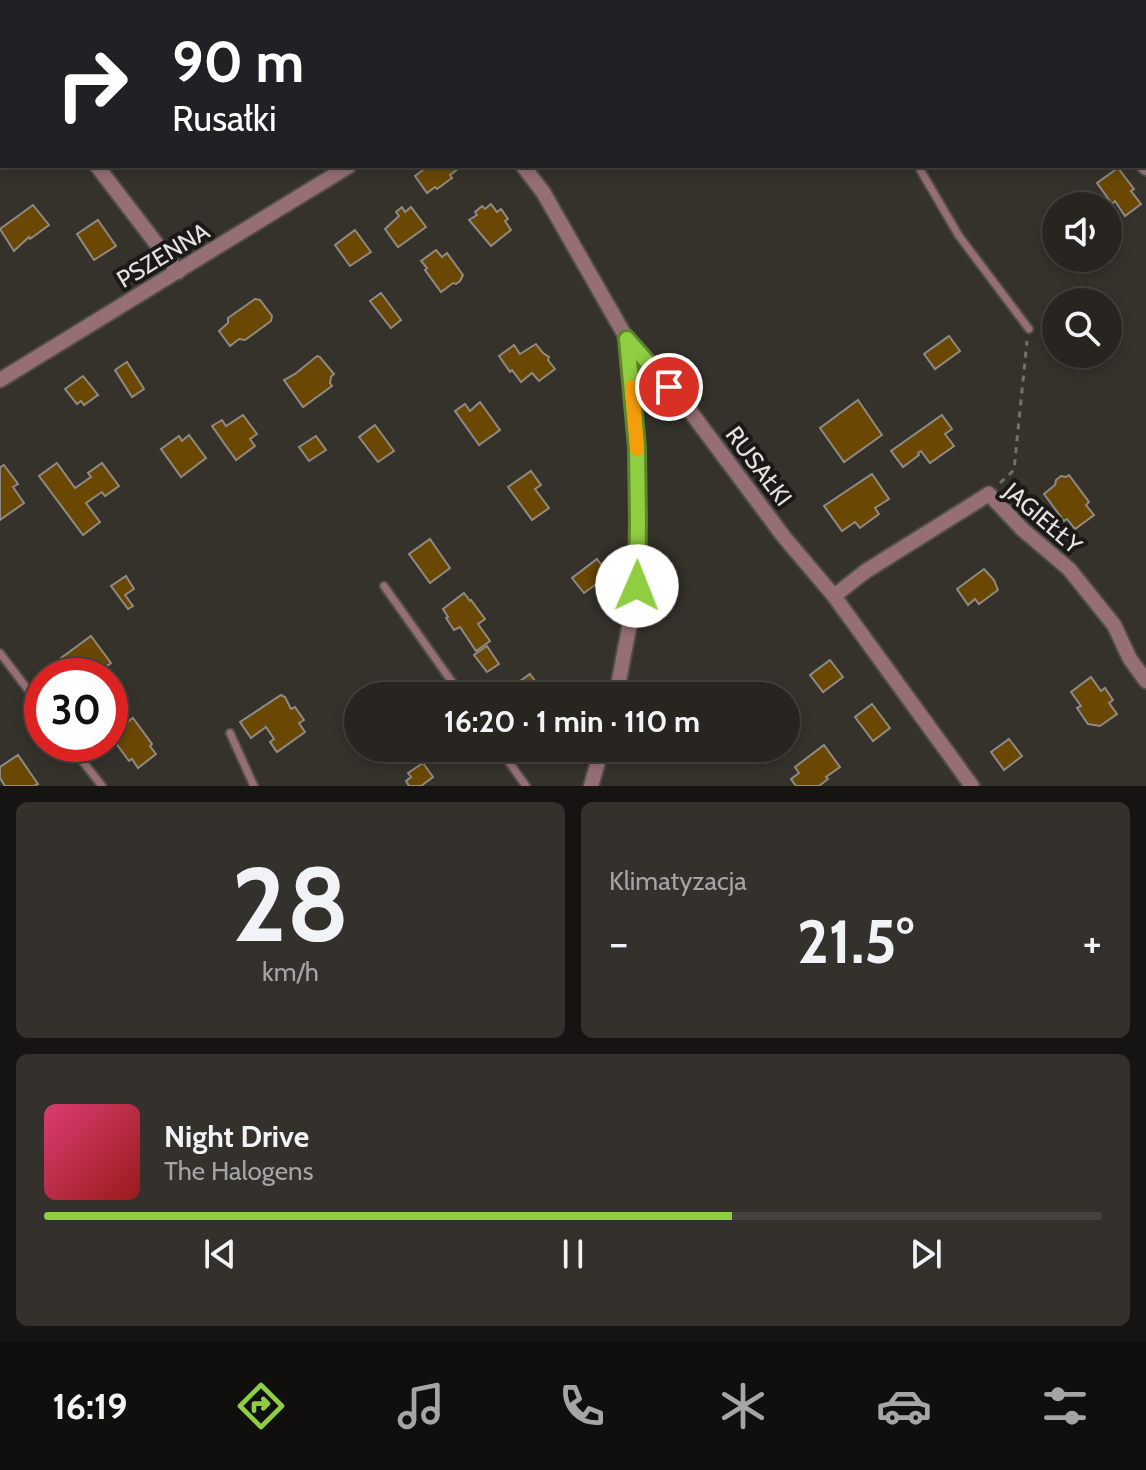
<!DOCTYPE html>
<html lang="pl">
<head>
<meta charset="utf-8">
<style>
	body { margin:0; font-family:Cabin,sans-serif; background:#34312d; color:#f1f3f6; height:100vh; display:flex; flex-direction:column; font-size:30px; white-space:nowrap }
	* { box-sizing:border-box; margin:0 }
	p { font-size:26px; color:#a5a5a5 }
	.icon { flex:none; width:44px; height:44px; fill:none; stroke:currentColor; stroke-width:2; stroke-linecap:round; stroke-linejoin:round }
	.map { position:relative; height:786px; overflow:hidden }
	.sheet { display:flex; flex-direction:column; gap:16px; padding:16px; background:#161412; flex:1 }
	.sheet>* { flex:none }
	.guide { position:absolute; left:0px; top:0px; width:1146px; height:168px; box-shadow:0 4px 12px #0003,0 0 0 2px #44423e; background:#202124; color:#fff; overflow:hidden }
	.buttons { position:absolute; left:1042px; top:192px; display:grid; gap:16px }
	.buttons a { display:grid; place-items:center; width:80px; height:80px; border-radius:50%; background:#282520; box-shadow:0 4px 12px #0003,0 0 0 2px #44423e; font-size:40px }
	.speed { position:absolute; left:24px; top:658px; display:flex; gap:16px; font-size:40px; font-weight:700; text-align:center }
	.speed>* { display:grid; place-content:center; width:104px; height:104px; border-radius:50%; background:#282520; box-shadow:0 4px 12px #0003,0 0 0 2px #44423e; line-height:1 }
	.speed .limit { border:12px solid #d22; background:#fff; color:#111 }
	.pin { position:absolute; display:grid; place-items:center; width:68px; height:68px; color:#fff; margin:-34px; border:4px solid #fff; border-radius:50%; box-shadow:0 2px 8px #0007 }
	.me { position:absolute; width:88px; margin:-44px; rotate:1deg; stroke-linejoin:round; filter:drop-shadow(0 0 6px #0008) }
	.turn { display:flex; align-items:center; gap:28px; height:168px; padding:0 40px; font-size:36px }
	.turn .icon { width:104px; height:104px; stroke-width:2.5 }
	.turn b { display:block; font-size:56px; line-height:68px }
	.big { font-size:60px; font-weight:700; line-height:1.1 }
	.sheet .widget { flex:1; display:flex; flex-direction:column; justify-content:center; gap:12px; min-width:0; padding:0 28px; border-radius:12px; background:#34312d }
	.sheet .dial { align-items:center; gap:0 }
	.dial b { font-size:104px; line-height:1 }
	.song { display:flex; align-items:center; gap:24px }
	.cover { width:96px; height:96px; border-radius:12px; background:linear-gradient(135deg,hsl(340 70% 55%),hsl(0 70% 35%)) }
	.played { height:8px; border-radius:4px; background:linear-gradient(90deg,#8fcd41 65%,#44423e 65%) }
	.keys { display:flex; justify-content:space-around; direction:ltr }
	.heat { display:flex; justify-content:space-between; align-items:center; font-size:44px; direction:ltr }
	.sheet .tiles { flex:1; display:grid; gap:16px; grid-template-columns:1fr 1fr }
	.widget:last-child { grid-column:span 2 }
	.trip { position:absolute; left:344px; top:682px; width:456px; height:80px; border-radius:40px; background:#282520; box-shadow:0 4px 12px #0003,0 0 0 2px #44423e; font-weight:700; line-height:80px; text-align:center }
	.tabs { display:flex; height:128px; justify-content:space-around; align-items:center; background:#100f0d; color:#a5a5a5 }
	.tabs .icon { width:56px; height:56px }
	.tabs .current { color:#8fcd41 }
	.tabs b { font-size:36px; color:#f1f3f6 }
	.map>svg:first-child { display:block }
	.building { fill:#6a4804; stroke:#8f8a83; stroke-width:2 }
	.lines { fill:none; stroke-linecap:round; stroke-linejoin:round }
	.lane-casing { stroke:#514d48; stroke-width:11 }
	.street-casing { stroke:#514d48; stroke-width:18 }
	.path { stroke:#74706b; stroke-width:3; stroke-dasharray:6 6; stroke-linecap:butt }
	.lane { stroke:#966f75; stroke-width:7 }
	.street { stroke:#966f75; stroke-width:14 }
	.route-casing { stroke:#5d852a; stroke-width:20 }
	.route { stroke:#8fcd41; stroke-width:14 }
	.slow { stroke:#f59e0b; stroke-width:14 }
	.labels { text-anchor:middle; dominant-baseline:central; stroke-width:8; stroke-linejoin:round; paint-order:stroke }
	.street-label { font-size:24px; fill:#e6e3df; stroke:#1b1917 }
</style>
</head>
<body>
<div class="map">
<svg width="1146" height="786" viewBox="0 0 1146 786">
	<rect width="100%" height="100%" fill="#35312b"/>
	<g class="building">
		<polygon points="424,166 462,166 450,175 452,178 437,189 435,187 427,193 415,176 423,170 422,167"/>
		<polygon points="1118,168 1134,189 1131,191 1141,204 1125,216 1115,201 1112,204 1097,183"/>
		<polygon points="491,204 497,212 501,209 508,219 505,221 511,230 491,246 469,220 477,215 475,212 482,206 485,209"/>
		<polygon points="33,205 49,225 30,239 29,237 14,251 0,229"/>
		<polygon points="402,207 405,212 411,207 426,227 398,247 385,229 399,216 396,212"/>
		<polygon points="98,220 116,246 94,260 77,234"/>
		<polygon points="355,230 371,252 350,266 335,245"/>
		<polygon points="436,250 442,257 447,253 463,275 460,281 456,284 453,283 441,292 425,270 427,268 421,261"/>
		<polygon points="381,293 401,320 391,328 370,301"/>
		<polygon points="255,299 260,300 272,316 271,321 245,340 239,339 230,346 219,331 228,323 228,318"/>
		<polygon points="949,336 960,351 935,369 924,354"/>
		<polygon points="536,344 543,353 549,357 548,360 555,369 539,381 532,373 521,382 512,370 510,372 499,356 514,345 520,354"/>
		<polygon points="317,356 320,357 334,374 331,377 330,383 332,386 303,407 284,380 295,374"/>
		<polygon points="127,362 144,389 132,397 115,370"/>
		<polygon points="83,376 98,395 84,405 81,401 77,404 65,389"/>
		<polygon points="858,400 882,435 844,462 820,428"/>
		<polygon points="480,402 500,430 479,445 455,411 465,404 470,411"/>
		<polygon points="243,415 257,434 250,439 255,446 236,460 212,426 222,420 226,426"/>
		<polygon points="942,415 952,429 945,434 954,446 930,463 921,451 918,453 919,455 903,467 891,451"/>
		<polygon points="375,425 394,451 378,462 359,437"/>
		<polygon points="189,435 206,458 181,477 161,449 179,436 182,441"/>
		<polygon points="316,436 326,450 309,461 299,447"/>
		<polygon points="57,463 75,488 91,477 88,473 102,463 119,486 105,496 102,492 86,503 100,522 83,535 39,476"/>
		<polygon points="4,465 18,484 13,487 24,503 0,520 0,467"/>
		<polygon points="531,471 541,485 535,489 549,508 532,520 508,487"/>
		<polygon points="872,474 889,499 875,508 879,514 860,528 855,522 842,531 824,506"/>
		<polygon points="1069,475 1089,502 1086,505 1094,515 1075,529 1067,519 1064,521 1044,494 1055,485 1056,480 1061,476 1066,477"/>
		<polygon points="430,539 450,568 430,583 409,554"/>
		<polygon points="597,559 609,575 584,593 572,578"/>
		<polygon points="984,569 994,580 998,590 979,604 975,599 968,605 957,589"/>
		<polygon points="126,576 134,589 125,595 133,606 128,609 111,586"/>
		<polygon points="464,593 470,601 471,600 485,619 478,624 490,641 476,651 460,627 454,630 446,618 448,617 443,609"/>
		<polygon points="91,636 111,663 93,676 82,676 72,663 67,667 61,658"/>
		<polygon points="487,646 499,664 487,672 474,655"/>
		<polygon points="830,660 843,677 823,692 810,675"/>
		<polygon points="530,674 546,696 509,696 506,691"/>
		<polygon points="1091,677 1101,691 1105,688 1113,700 1109,703 1117,714 1100,726 1088,724 1077,708 1081,706 1071,692"/>
		<polygon points="281,695 285,697 291,709 295,707 304,720 299,723 305,732 277,752 270,742 274,739 266,727 251,738 240,722"/>
		<polygon points="872,704 890,728 873,741 855,717"/>
		<polygon points="133,718 152,744 150,746 156,754 138,768 132,759 129,761 110,735"/>
		<polygon points="1009,739 1022,756 1004,770 991,752"/>
		<polygon points="824,745 840,767 826,777 828,779 819,786 796,786 791,779 799,773 795,767"/>
		<polygon points="18,755 38,784 34,786 5,786 0,778 0,767"/>
		<polygon points="423,763 433,777 421,786 409,786 406,781 411,777 408,773"/>
	</g>
	<g class="lines">
		<g class="lane-casing">
			<g id="lane">
				<polyline points="779,0 780,2"/>
				<polyline points="918,166 959,236 1029,329"/>
				<polyline points="384,586 462,696"/>
				<polyline points="0,653 42,708"/>
				<polyline points="230,733 254,786"/>
				<polyline points="69,744 102,786"/>
				<polyline points="499,748 526,786"/>
			</g>
		</g>
		<g class="street-casing">
			<g id="street">
				<polyline points="397,0 399,2"/>
				<polyline points="1024,0 1025,2"/>
				<polyline points="75,2 78,0"/>
				<polyline points="588,2 591,0"/>
				<polyline points="0,27 2,29"/>
				<polyline points="97,166 178,272"/>
				<polyline points="523,166 543,192 627,339 690,411 784,537 834,596 972,786"/>
				<polyline points="1144,166 1146,168"/>
				<polyline points="0,380 349,166"/>
				<polyline points="834,596 866,571 989,494 1023,530 1069,569 1114,625 1130,659 1146,681"/>
				<polyline points="616,696 637,586 638,522 637,447 628,339"/>
				<polyline points="591,786 602,748"/>
			</g>
		</g>
		<polyline class="path" points="1000,483 1014,470 1027,341"/>
		<use href="#lane" class="lane"/>
		<use href="#street" class="street"/>
	</g>
	<g class="lines">
		<g class="route-casing">
			<polyline id="route" points="637,586 638,522 637,447 627,339 669,387"/>
		</g>
		<use href="#route" class="route"/>
		<polyline class="slow" points="632,387 637,449"/>
	</g>
	<g class="labels">
		<g class="street-label">
			<text transform="translate(163 255) rotate(-31)">PSZENNA</text>
			<text transform="translate(759 466) rotate(53)">RUSAŁKI</text>
			<text transform="translate(1043 518) rotate(41)">JAGIEŁŁY</text>
		</g>
	</g>
</svg>
<div class="buttons">
<a><svg class="icon" aria-label="sound" viewBox="0 0 24 24"><path d="M4 9h4l5-4v14l-5-4H4zM17 9q2 3 0 6"/></svg></a>
<a><svg class="icon" aria-label="search" viewBox="0 0 24 24"><circle cx="10" cy="10" r="6"/><path d="M15 15l6 6"/></svg></a>
</div>
<div class="speed"><div class="limit">30</div></div>
<div class="pin" style="left:669px;top:387px;background:#d93025"><svg class="icon" aria-label="arrive" viewBox="0 0 24 24"><path d="M6 21V4h12l-3 4 3 4H6"/></svg></div>
<svg class="me" style="left:637px;top:586px" viewBox="-20 -20 40 40"><circle r="19" fill="#fff"/><path d="M0-13L10 11 0 6-10 11z" fill="#8fcd41"/></svg>
<div class="trip">16:20 · 1 min · 110 m</div>
<div class="guide">
<div class="turn"><svg class="icon" aria-label="right" viewBox="0 0 24 24"><path d="M7 20v-9h11M14 6l5 5-5 5"/></svg><div><b>90 m</b>Rusałki</div></div>
</div>
</div>
<section class="sheet">
<div class="tiles">
<div class="widget dial"><b>28</b><p>km/h</p></div>
<div class="widget"><p>Klimatyzacja</p>
<div class="heat"><a>−</a><b class="big">21.5°</b><a>+</a></div>
</div>
<div class="widget">
<div class="song"><i class="cover"></i><div><b>Night Drive</b><p>The Halogens</p></div></div>
<div class="played"></div>
<div class="keys"><svg class="icon" aria-label="previous" viewBox="0 0 24 24"><path d="M18 5L8 12l10 7zM5 5v14"/></svg><svg class="icon" aria-label="pause" viewBox="0 0 24 24"><path d="M8 5v14M16 5v14"/></svg><svg class="icon" aria-label="next" viewBox="0 0 24 24"><path d="M6 5l10 7-10 7zM19 5v14"/></svg></div>
</div>
</div>
</section>
<nav class="tabs">
<b>16:19</b>
<svg class="icon current" aria-label="directions" viewBox="0 0 24 24"><path d="M12 3l9 9-9 9-9-9zM9 14v-3h6M13 9l2 2-2 2"/></svg>
<svg class="icon" aria-label="music" viewBox="0 0 24 24"><path d="M9 18V5l10-2v13"/><circle cx="6" cy="18" r="3"/><circle cx="16" cy="16" r="3"/></svg>
<svg class="icon" aria-label="phone" viewBox="0 0 24 24"><path d="M5 4h4l2 5-3 2q2 4 5 5l2-3 5 2v4C11 20 4 13 5 4z"/></svg>
<svg class="icon" aria-label="climate" viewBox="0 0 24 24"><path d="M12 3v18M4 7l16 10M4 17L20 7"/></svg>
<svg class="icon" aria-label="car" viewBox="0 0 24 24"><path d="M5 17H2v-5l4-1 3-4h7l3 4 3 1v5h-3M9 17h6M6 11h13"/><circle cx="7" cy="17" r="2"/><circle cx="17" cy="17" r="2"/></svg>
<svg class="icon" aria-label="filters" viewBox="0 0 24 24"><path d="M4 7h16M4 17h16"/><circle cx="9" cy="7" r="2"/><circle cx="15" cy="17" r="2"/></svg>
</nav>
</body>
</html>
